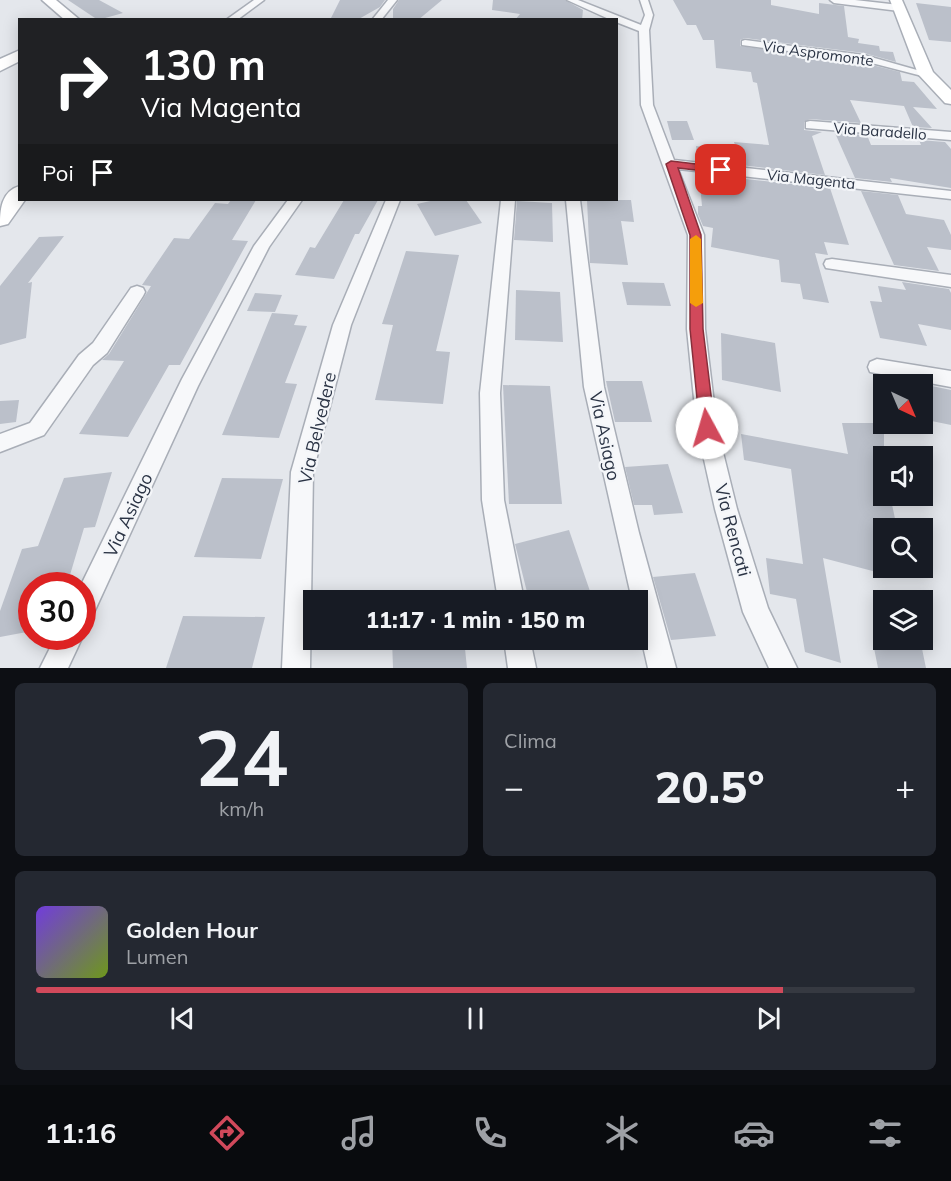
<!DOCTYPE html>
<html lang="it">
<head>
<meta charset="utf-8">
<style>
	body { margin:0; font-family:Mulish,sans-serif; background:#242831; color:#f1f3f6; height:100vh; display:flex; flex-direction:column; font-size:22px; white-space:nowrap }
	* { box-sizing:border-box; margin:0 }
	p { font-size:20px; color:#9ea1a6 }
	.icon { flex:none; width:33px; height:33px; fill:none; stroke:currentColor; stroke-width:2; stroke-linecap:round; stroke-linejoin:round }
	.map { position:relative; height:668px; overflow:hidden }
	.side { display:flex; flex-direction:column; gap:15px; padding:15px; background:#0d0f14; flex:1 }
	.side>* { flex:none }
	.banner { position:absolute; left:18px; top:18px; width:600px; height:183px; border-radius:0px; box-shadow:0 3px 15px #0003; background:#202124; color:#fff; overflow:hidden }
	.needle { width:39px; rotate:136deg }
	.buttons { position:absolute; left:873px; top:374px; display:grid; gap:12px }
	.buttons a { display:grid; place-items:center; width:60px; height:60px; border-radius:0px; background:#171b24; box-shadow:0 3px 15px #0003; font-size:30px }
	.speed { position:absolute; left:18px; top:572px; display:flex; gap:12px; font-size:30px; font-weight:700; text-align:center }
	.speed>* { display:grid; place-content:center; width:78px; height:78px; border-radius:50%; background:#171b24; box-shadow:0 3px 15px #0003; line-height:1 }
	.speed .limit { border:9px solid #d22; background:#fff; color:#111 }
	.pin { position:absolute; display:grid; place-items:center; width:51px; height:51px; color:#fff; margin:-26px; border-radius:12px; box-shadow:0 3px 9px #0006 }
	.me { position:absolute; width:66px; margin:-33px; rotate:354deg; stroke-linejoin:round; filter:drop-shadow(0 0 4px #0008) }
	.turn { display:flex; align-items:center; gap:21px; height:126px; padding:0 24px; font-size:27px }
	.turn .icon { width:78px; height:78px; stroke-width:2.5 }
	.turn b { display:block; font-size:42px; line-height:51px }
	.then { display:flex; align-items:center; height:57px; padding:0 24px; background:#0003; gap:12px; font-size:22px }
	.big { font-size:45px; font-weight:800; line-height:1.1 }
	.side .tile { flex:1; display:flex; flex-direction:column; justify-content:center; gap:9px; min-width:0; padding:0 21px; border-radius:9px; background:#242831 }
	.side .dial { align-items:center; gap:0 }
	.dial b { font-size:78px; line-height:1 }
	.song { display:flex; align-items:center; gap:18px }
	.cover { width:72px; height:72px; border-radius:9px; background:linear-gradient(135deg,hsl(260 70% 55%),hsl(80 70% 35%)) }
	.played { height:6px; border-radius:3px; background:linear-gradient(90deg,#d1495b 85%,#363941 85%) }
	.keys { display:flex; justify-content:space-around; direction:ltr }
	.heat { display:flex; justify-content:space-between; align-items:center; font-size:33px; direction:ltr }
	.side .tiles { flex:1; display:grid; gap:15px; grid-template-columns:1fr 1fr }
	.tile:last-child { grid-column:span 2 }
	.trip { position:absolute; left:303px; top:590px; width:345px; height:60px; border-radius:0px; background:#171b24; box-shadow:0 3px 15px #0003; font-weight:800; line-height:60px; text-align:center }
	.dock { display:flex; height:96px; justify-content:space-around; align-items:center; background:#090b0e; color:#9ea1a6 }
	.dock .icon { width:42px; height:42px }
	.dock .on { color:#d1495b }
	.dock b { font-size:27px; color:#f1f3f6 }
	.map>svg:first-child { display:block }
	.building { fill:#bbc0ca }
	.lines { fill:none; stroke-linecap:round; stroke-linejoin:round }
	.street-casing { stroke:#a9aeb7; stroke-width:3 }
	.secondary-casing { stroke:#a9aeb7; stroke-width:3 }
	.street { fill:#f7f8fa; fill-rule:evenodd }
	.secondary { fill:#fff; fill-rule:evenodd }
	.route { fill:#d1495b; stroke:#882f3b; stroke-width:1.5 }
	.slow { fill:#f59e0b }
	.labels { text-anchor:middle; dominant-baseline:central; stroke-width:4.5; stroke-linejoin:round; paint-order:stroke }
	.far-street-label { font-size:15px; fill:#2b3445; stroke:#f4f6f9 }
	.street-label { font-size:18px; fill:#2b3445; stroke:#f4f6f9 }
</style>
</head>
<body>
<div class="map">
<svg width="951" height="668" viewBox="0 0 951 668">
	<rect width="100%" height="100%" fill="#e4e7ec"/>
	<g class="building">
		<polygon points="68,0 99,0 123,13 98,20"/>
		<polygon points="340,0 385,0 380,7 357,20 330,20"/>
		<polygon points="399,0 442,0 418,20 393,20 393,9"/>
		<polygon points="493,0 565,0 583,10 582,20 515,20 520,14 492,10"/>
		<polygon points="673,0 771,0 771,5 819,14 819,3 844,6 848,37 859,39 858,43 879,46 880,51 893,52 896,62 864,53 745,38 740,40 740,46 864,63 900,72 902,81 914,82 937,109 913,107 932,128 913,127 904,106 850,100 861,123 810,119 804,122 804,130 822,132 812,136 825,175 698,160 696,146 737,151 734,142 769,145 757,83 753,82 751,72 716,68 714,40 703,40 696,25 687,25"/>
		<polygon points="916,3 951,7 951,42 929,40"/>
		<polygon points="667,121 687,121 694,140 672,140"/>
		<polygon points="835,133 867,135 871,145 921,145 919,140 945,142 951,149 951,188 890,178 892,182 855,178"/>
		<polygon points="699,174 830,188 849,245 824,242 828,255 815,253 829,303 803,299 800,284 781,282 779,260 711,247 713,228 703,226 698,214 698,206 702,206"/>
		<polygon points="861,191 898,195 906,214 944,220 951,235 951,250 927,247 939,271 894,265"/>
		<polygon points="231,200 256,200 232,240 248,241 180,365 169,365 128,437 79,434 124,361 102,360 109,354 151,286 142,285 174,238 189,239 215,203 228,204"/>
		<polygon points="344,200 378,200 359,234 355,234 334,279 295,275 310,247 315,248"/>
		<polygon points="435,200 466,200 482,223 435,236 417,204"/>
		<polygon points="587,200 631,200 634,222 621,221 628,265 590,263"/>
		<polygon points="517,201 552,203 553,242 514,240"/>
		<polygon points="64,236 28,283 32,282 26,338 0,345 0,286 39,237"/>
		<polygon points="406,251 459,255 436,351 450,352 443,404 375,400 393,325 382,324"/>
		<polygon points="622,282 664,283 671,306 627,305"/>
		<polygon points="902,282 949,289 951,293 951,330 918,324 927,346 880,338 870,301 882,302 878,286 906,290"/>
		<polygon points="516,290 560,292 563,342 515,340"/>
		<polygon points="255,293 282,295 275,312 247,311"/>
		<polygon points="272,313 298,315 294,325 307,326 285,383 297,384 279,438 222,435"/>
		<polygon points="721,333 775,343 781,392 722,380"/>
		<polygon points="606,381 642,381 652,422 615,422"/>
		<polygon points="922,384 951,390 951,425 922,419"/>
		<polygon points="503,385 550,386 562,504 509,504"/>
		<polygon points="19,400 16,422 0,424 0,401"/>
		<polygon points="842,423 884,423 884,495 890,495 897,528 884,528 884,574 823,558 841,663 805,652 796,599 770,594 766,558 803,564 791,469 744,460 741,434 848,454"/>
		<polygon points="668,464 683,513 654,515 652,505 634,505 625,467"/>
		<polygon points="112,472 95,527 84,528 67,585 32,585 32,631 0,637 0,611 22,549 38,546 64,478"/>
		<polygon points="222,478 283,479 261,559 194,557"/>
		<polygon points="569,530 593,600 529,600 515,544"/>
		<polygon points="695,573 716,636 671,640 653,577"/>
		<polygon points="183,616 265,617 252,668 166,668"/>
		<polygon points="392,639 464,639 467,668 393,668"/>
		<polygon points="883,639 920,639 926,668 878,668 873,643 884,645"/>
	</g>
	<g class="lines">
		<g class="street-casing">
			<g id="street">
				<polygon points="254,0 264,0 237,20 226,20"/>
				<polygon points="388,0 397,0 381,20 372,20"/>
				<polygon points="567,0 578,0 641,25 645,15 640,0 648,0 653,15 649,30 653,105 674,160 951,191 951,199 678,169 704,235 705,329 717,428 737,509 768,608 797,668 769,668 743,612 715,509 697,428 687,329 688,235 641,105 639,31 616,22 616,20 611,20"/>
				<polygon points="830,0 855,0 899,5 903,8 899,11 834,3"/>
				<polygon points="745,40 864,55 931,74 926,77 864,61 742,45 742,41"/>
				<polygon points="810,121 951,132 951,140 806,128 806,122"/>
				<polygon points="288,200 302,200 269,247 198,386 91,619 82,623 82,585 81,585 182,379 254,246"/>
				<polygon points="386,200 400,200 351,325 313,472 310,668 282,668 291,472 333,325"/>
				<polygon points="501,200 515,200 500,393 504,500 524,600 498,600 482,500 480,393"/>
				<polygon points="566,200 580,200 604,387 639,533 676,668 648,668 638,624 638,600 632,600 584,387"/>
				<polygon points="832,259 951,275 951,287 826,268 824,264 826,260"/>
				<polygon points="137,286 143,288 145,292 143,296 107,353 93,365 44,435 0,452 0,434 30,423 79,355 93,343 131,288"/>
				<polygon points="877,359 951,371 951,387 870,372 868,367 870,362"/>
				<polygon points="82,634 83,636 68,668 40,668 56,636 82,636"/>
				<polygon points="504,639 530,639 536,668 508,668"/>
			</g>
		</g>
		<g class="secondary-casing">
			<g id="secondary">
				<polygon points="42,0 56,0 80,20 65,20"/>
				<polygon points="890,0 902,0 933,72 951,90 951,104 945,103 918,74"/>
				<polygon points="20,50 20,61 0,71 0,59"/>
				<path d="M20 186V200H25L8 224 0 226C0 210 1 191 20 186Z"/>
			</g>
		</g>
		<use href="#street" class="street"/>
		<use href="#secondary" class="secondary"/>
	</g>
	<polygon class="route" points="671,161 721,167 726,170 721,173 678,168 701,235 703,329 715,428 713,433 707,435 702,433 700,428 690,329 690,235 666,164"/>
	<polygon class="slow" points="696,235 701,239 703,303 696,307 690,303 690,239"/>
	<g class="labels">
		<g class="far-street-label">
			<text transform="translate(818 53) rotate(8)">Via Aspromonte</text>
			<text transform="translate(880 131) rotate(4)">Via Baradello</text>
			<text transform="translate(811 179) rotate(6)">Via Magenta</text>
		</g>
		<g class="street-label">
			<text transform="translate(317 428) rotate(-77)">Via Belvedere</text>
			<text transform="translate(605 436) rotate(78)">Via Asiago</text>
			<text transform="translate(128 515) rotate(-65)">Via Asiago</text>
			<text transform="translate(733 530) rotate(75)">Via Rencati</text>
		</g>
	</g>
</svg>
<div class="buttons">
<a><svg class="needle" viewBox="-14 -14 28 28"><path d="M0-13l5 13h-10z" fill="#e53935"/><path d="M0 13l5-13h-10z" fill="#9ea1a6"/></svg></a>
<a><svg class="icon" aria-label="sound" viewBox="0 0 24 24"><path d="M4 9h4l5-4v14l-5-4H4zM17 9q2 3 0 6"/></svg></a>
<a><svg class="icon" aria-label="search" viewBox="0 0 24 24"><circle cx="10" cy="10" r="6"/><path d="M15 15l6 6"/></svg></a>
<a><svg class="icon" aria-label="layers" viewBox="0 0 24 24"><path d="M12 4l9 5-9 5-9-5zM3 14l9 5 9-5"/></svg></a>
</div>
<div class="speed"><div class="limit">30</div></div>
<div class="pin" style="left:721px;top:170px;background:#d93025"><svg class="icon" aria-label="arrive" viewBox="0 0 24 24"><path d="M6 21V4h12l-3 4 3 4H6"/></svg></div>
<svg class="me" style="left:707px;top:428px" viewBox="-20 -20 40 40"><circle r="19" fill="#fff"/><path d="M0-13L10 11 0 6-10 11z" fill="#d1495b"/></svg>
<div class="trip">11:17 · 1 min · 150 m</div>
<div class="banner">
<div class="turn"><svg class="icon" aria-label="right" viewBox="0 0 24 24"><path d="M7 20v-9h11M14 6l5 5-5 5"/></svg><div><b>130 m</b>Via Magenta</div></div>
<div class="then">Poi<svg class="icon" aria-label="arrive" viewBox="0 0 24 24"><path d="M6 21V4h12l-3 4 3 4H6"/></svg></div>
</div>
</div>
<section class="side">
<div class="tiles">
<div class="tile dial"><b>24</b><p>km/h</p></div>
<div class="tile"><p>Clima</p>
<div class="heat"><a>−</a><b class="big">20.5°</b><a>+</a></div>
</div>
<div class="tile">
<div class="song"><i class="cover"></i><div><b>Golden Hour</b><p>Lumen</p></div></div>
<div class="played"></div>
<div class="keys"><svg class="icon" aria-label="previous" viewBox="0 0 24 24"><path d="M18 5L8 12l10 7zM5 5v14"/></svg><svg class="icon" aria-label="pause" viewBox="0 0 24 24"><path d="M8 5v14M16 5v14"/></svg><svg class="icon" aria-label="next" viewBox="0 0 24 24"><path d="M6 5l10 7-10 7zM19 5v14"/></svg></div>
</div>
</div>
</section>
<nav class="dock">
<b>11:16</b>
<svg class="icon on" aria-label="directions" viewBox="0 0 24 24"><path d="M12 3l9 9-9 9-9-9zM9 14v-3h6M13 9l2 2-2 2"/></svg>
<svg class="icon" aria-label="music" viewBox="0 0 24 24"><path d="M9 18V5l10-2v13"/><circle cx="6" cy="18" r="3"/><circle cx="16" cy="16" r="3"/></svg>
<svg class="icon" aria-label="phone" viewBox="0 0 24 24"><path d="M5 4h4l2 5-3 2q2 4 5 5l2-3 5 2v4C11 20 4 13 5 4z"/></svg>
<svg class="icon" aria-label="climate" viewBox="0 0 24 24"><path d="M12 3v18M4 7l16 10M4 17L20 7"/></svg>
<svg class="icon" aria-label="car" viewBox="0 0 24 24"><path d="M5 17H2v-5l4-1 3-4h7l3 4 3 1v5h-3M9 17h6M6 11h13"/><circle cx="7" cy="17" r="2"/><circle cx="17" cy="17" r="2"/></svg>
<svg class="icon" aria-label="filters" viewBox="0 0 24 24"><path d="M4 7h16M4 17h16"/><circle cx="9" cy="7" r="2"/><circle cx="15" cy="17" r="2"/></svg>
</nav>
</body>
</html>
